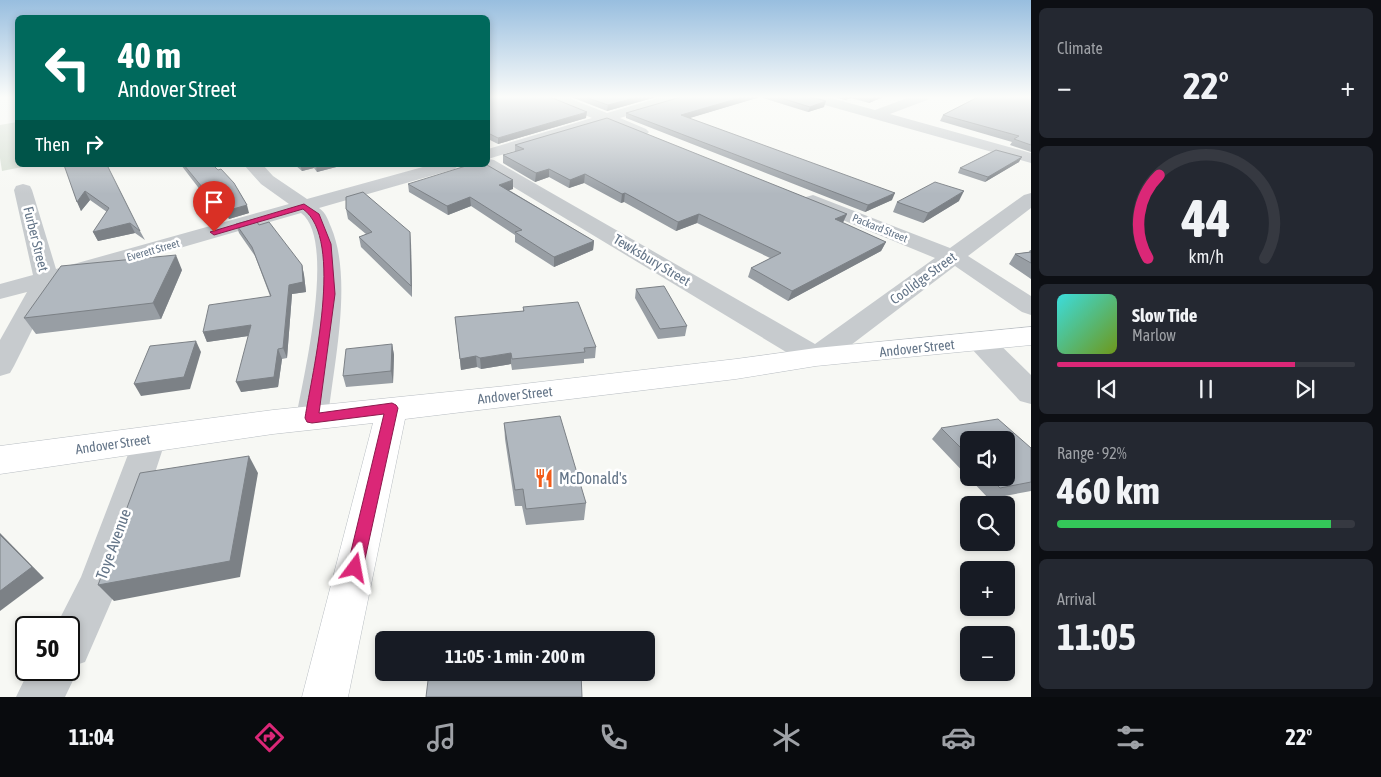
<!DOCTYPE html>
<html lang="en">
<head>
<meta charset="utf-8">
<style>
	body { margin:0; font-family:"Asap Condensed",sans-serif; background:#242831; color:#f1f3f6; height:100vh; display:flex; flex-direction:column; font-size:19px; white-space:nowrap }
	* { box-sizing:border-box; margin:0 }
	p { font-size:16px; color:#9ea1a6 }
	.icon { flex:none; width:28px; height:28px; fill:none; stroke:currentColor; stroke-width:2; stroke-linecap:round; stroke-linejoin:round }
	.map { position:relative; flex:1; overflow:hidden }
	.sheet { display:flex; flex-direction:column; gap:8px; padding:8px; background:#0d0f14; width:350px }
	.sheet>* { flex:none }
	.guide { position:absolute; left:15px; top:15px; width:475px; height:152px; border-radius:8px; box-shadow:0 2px 8px #0003; background:#00695c; color:#fff; overflow:hidden }
	.buttons { position:absolute; left:960px; top:431px; display:grid; gap:10px }
	.buttons a { display:grid; place-items:center; width:55px; height:55px; border-radius:8px; background:#171b24; box-shadow:0 2px 8px #0003; font-size:25px }
	.speed { position:absolute; left:15px; top:616px; display:flex; gap:10px; font-size:25px; font-weight:700; text-align:center }
	.speed>* { display:grid; place-content:center; width:65px; height:65px; border-radius:50%; background:#171b24; box-shadow:0 2px 8px #0003; line-height:1 }
	.speed .limit { border:2px solid #111; border-radius:8px; background:#fff; color:#111 }
	.pin { position:absolute; display:grid; place-items:center; width:42px; height:42px; color:#fff; margin:-51px -21px; border-radius:50% 50% 50% 0; rotate:-45deg; box-shadow:0 0 5px #0007 }
	.pin .icon { rotate:45deg }
	.me { position:absolute; width:55px; margin:-28px; rotate:13deg; stroke-linejoin:round; filter:drop-shadow(0 0 4px #0008) }
	.turn { display:flex; align-items:center; gap:18px; height:105px; padding:0 20px; font-size:22px }
	.turn .icon { width:65px; height:65px; stroke-width:2.5 }
	.turn b { display:block; font-size:35px; line-height:42px }
	.then { display:flex; align-items:center; height:48px; padding:0 20px; background:#0003; gap:10px; font-size:19px }
	.big { font-size:38px; font-weight:700; line-height:1.1 }
	.sheet .widget { flex:1; display:flex; flex-direction:column; justify-content:center; gap:8px; min-width:0; padding:0 18px; border-radius:8px; background:#242831 }
	.sheet .dial { align-items:center; gap:0 }
	.dial svg { height:130px; overflow:visible; fill:none; stroke:#363941; stroke-width:7; stroke-linecap:round; text-anchor:middle }
	.dial text { fill:#f1f3f6; stroke:none }
	.song { display:flex; align-items:center; gap:15px }
	.cover { width:60px; height:60px; border-radius:8px; background:linear-gradient(135deg,hsl(180 70% 55%),hsl(80 70% 35%)) }
	.played { height:5px; border-radius:2px; background:linear-gradient(90deg,#db2777 80%,#363941 80%) }
	.keys { display:flex; justify-content:space-around; direction:ltr }
	.heat { display:flex; justify-content:space-between; align-items:center; font-size:28px; direction:ltr }
	.charge { height:8px; border-radius:4px; background:linear-gradient(90deg,#34c759 92%,#363941 0) }
	.trip { position:absolute; left:375px; top:631px; width:280px; height:50px; border-radius:8px; background:#171b24; box-shadow:0 2px 8px #0003; font-weight:700; line-height:50px; text-align:center }
	.menu { display:flex; height:80px; justify-content:space-around; align-items:center; background:#090b0e; color:#9ea1a6 }
	.menu .icon { width:35px; height:35px }
	.menu .active { color:#db2777 }
	.menu b { font-size:22px; color:#f1f3f6 }
	main { display:flex; flex:1; min-height:0 }
	.map>svg:first-child { display:block }
	.green { fill:#d8e0d5 }
	.lines { fill:none; stroke-linecap:round; stroke-linejoin:round }
	.secondary-casing { stroke:#b9bec3; stroke-width:1 }
	.minor { fill:#c7cbce; fill-rule:evenodd }
	.secondary { fill:#fff; fill-rule:evenodd }
	.wall { fill:#989ea4; fill-rule:evenodd }
	.shaded-wall { fill:#7c8186 }
	.building { fill:#b1b8bf; stroke:#7c8186 }
	.route { fill:#db2777; stroke:#8e194d }
	.labels { text-anchor:middle; dominant-baseline:central; stroke-width:5; stroke-linejoin:round; paint-order:stroke }
	.far-street-label { font-size:11px; fill:#647588; stroke:#fff }
	.street-label { font-size:14px; fill:#647588; stroke:#fff }
	.near-poi-label { font-size:16px; fill:#647588; stroke:#fff; text-anchor:start }
	.near-street-label { font-size:16px; fill:#647588; stroke:#fff }
</style>
</head>
<body>
<main>
<div class="map">
<svg width="1031" height="697" viewBox="0 0 1031 697">
	<rect width="100%" height="100%" fill="#f7f8f4"/>
	<polygon class="green" points="17,122 18,165 32,165 2,171 0,158 0,125"/>
	<g class="lines">
		<g class="secondary-casing">
			<polygon id="secondary" points="1031,327 1031,345 816,366 736,379 405,419 348,697 302,697 373,423 273,434 0,474 0,446 273,410 506,386 736,359 816,348"/>
		</g>
		<g class="minor">
			<polygon points="547,97 566,97 607,113 662,97 683,97 681,100 620,118 646,129 649,132 646,135 636,135 606,123 488,159 494,160 815,344 935,258 806,205 803,201 806,197 813,195 950,248 1024,195 1031,193 1031,208 968,256 1031,296 1031,315 1022,312 955,266 826,364 816,366 806,364 482,168 480,165 488,165 488,149 592,118 549,100"/>
			<polygon points="805,97 827,97 875,110 910,97 929,97 927,100 890,114 1031,153 1031,163 807,100"/>
			<path d="M244 165H263L273 176 307 199 430 165H458L455 169 319 208C326 213 328 220 331 227 353 279 334 362 328 418L323 426 312 430 301 426 296 418C303 378 337 239 301 213L55 284 14 366 10 373 0 376V340L27 292 0 299V284L33 275 14 190 16 186 23 184 30 186 32 190 56 269 289 204 261 184Z"/>
			<polygon points="980,332 990,335 1031,375 1031,404 1020,401 970,347 966,341 970,335"/>
			<polygon points="150,426 162,430 166,439 118,586 85,662 76,665 78,670 65,697 16,697 29,670 69,670 69,628 55,628 81,577 134,439 138,430"/>
		</g>
		<use href="#secondary" class="secondary"/>
	</g>
	<g class="wall">
		<polygon points="488,97 586,118 498,144 488,139"/>
		<polygon points="571,97 656,97 607,111"/>
		<polygon points="760,97 689,118 892,200 865,212 626,118 626,113"/>
		<polygon points="760,97 810,97 824,107 808,112"/>
		<polygon points="834,97 883,97 869,103 851,98 845,100"/>
		<polygon points="972,97 1031,97 1031,152 1010,145 1012,142 940,121 943,115 976,98"/>
		<polygon points="515,145 847,214 843,223 886,242 881,251 788,301 748,277 751,268 770,258 697,223 676,231 624,202 621,203 584,183 569,188 549,177 535,182 503,163 503,155 515,152"/>
		<polygon points="1019,162 985,182 958,173 960,168"/>
		<polygon points="64,165 140,231 145,240 135,233 98,241 93,232 107,212 90,200 81,211"/>
		<polygon points="181,165 213,165 249,213 229,219 223,209 220,210 210,192 204,195"/>
		<polygon points="295,165 344,165 317,172 314,168 302,171"/>
		<polygon points="408,184 513,189 509,190 594,241 593,250 554,267 515,242 515,235 471,206 448,215 409,192"/>
		<polygon points="959,201 923,223 893,212 897,202"/>
		<polygon points="346,209 411,243 412,297 361,247 359,237 366,234 348,219"/>
		<polygon points="236,224 259,225 302,265 304,275 306,292 292,294 287,358 282,359 278,387 241,392 248,336 207,342 203,332 270,296 255,256 239,233"/>
		<polygon points="1030,250 1031,250 1031,279 1009,264 1015,254 1029,252"/>
		<polygon points="182,270 161,319 36,334 24,318"/>
		<polygon points="636,289 687,326 685,336 658,339 635,298"/>
		<polygon points="523,307 596,347 595,358 584,359 584,363 512,370 511,364 481,369 477,367 461,370 455,317 523,311"/>
		<polygon points="392,344 394,355 393,383 346,387 343,376"/>
		<polygon points="504,423 586,503 584,520 526,525 522,506 515,506 505,439"/>
		<path d="M941 428 1031 448V491L989 499 932 439ZM969 440 1006 478H969Z"/>
	</g>
	<g class="shaded-wall">
		<polygon points="638,97 656,97 607,111 608,105"/>
		<polygon points="743,97 760,97 680,121 681,115"/>
		<polygon points="846,97 851,97 851,98 845,100"/>
		<polygon points="871,97 883,97 869,103"/>
		<polygon points="826,101 824,107 808,112 810,107"/>
		<polygon points="587,112 586,118 498,144 498,138"/>
		<polygon points="1022,157 1019,162 985,182 988,177"/>
		<polygon points="300,165 313,165 314,168 302,171"/>
		<polygon points="318,165 344,165 317,172 316,166"/>
		<polygon points="549,169 549,177 535,182 536,173"/>
		<polygon points="585,174 584,183 569,188 570,180"/>
		<polygon points="513,180 513,189 500,193 499,185"/>
		<polygon points="207,184 210,192 204,195 202,187"/>
		<polygon points="85,191 90,200 81,211 77,202"/>
		<polygon points="964,191 959,201 923,223 928,213"/>
		<polygon points="625,193 624,202 621,203 622,194"/>
		<polygon points="895,193 892,200 865,212 868,205"/>
		<polygon points="470,197 471,206 448,215 447,206"/>
		<polygon points="220,201 223,209 220,210 217,202"/>
		<polygon points="247,205 249,213 229,219 226,211"/>
		<polygon points="699,214 697,223 676,231 678,222"/>
		<polygon points="847,214 843,222 831,228 835,219"/>
		<polygon points="130,223 135,233 98,241 93,232"/>
		<polygon points="410,232 411,243 412,297 411,286"/>
		<polygon points="594,241 593,250 554,267 554,257"/>
		<polygon points="886,242 881,251 788,301 792,291"/>
		<polygon points="176,255 182,270 161,319 153,303"/>
		<polygon points="302,265 304,275 306,292 292,294 287,358 283,348 289,285"/>
		<polygon points="251,325 255,335 207,342 203,332"/>
		<polygon points="196,341 201,352 190,389 141,396 134,384"/>
		<polygon points="392,344 394,355 393,383 391,371"/>
		<polygon points="278,349 282,359 278,387 241,392 236,382"/>
		<polygon points="511,353 511,364 481,369 480,358"/>
		<polygon points="476,356 477,367 461,370 460,359"/>
		<polygon points="249,456 258,473 240,577 114,601 98,585"/>
		<polygon points="0,533 44,578 0,611"/>
	</g>
	<g class="building">
		<polygon points="488,97 550,97 587,112 498,138 488,133"/>
		<polygon points="585,97 638,97 608,105"/>
		<polygon points="681,97 743,97 681,115 895,193 868,205 626,113"/>
		<polygon points="778,97 810,97 826,101 810,107"/>
		<polygon points="978,97 1031,97 1031,145 1014,139 1019,136 943,115"/>
		<polygon points="607,118 847,214 835,219 886,242 792,291 751,268 781,253 699,214 678,222 625,193 622,194 585,174 570,180 549,169 536,173 503,155 524,149 515,145"/>
		<polygon points="996,150 1022,157 988,177 960,168"/>
		<polygon points="64,165 107,165 140,231 130,223 93,232 109,208 85,191 77,202"/>
		<polygon points="184,165 213,165 218,170 221,169 234,183 247,205 226,211 220,201 217,202 207,184 202,187"/>
		<polygon points="469,165 487,165 513,180 499,185 594,241 554,257 515,232 522,230 470,197 447,206 408,184"/>
		<polygon points="935,182 964,191 928,213 897,202"/>
		<polygon points="363,192 410,232 411,286 359,237 372,232 346,209 346,197"/>
		<polygon points="255,219 259,225 269,222 302,265 303,282 289,285 283,348 278,349 274,377 236,382 251,325 203,332 209,305 271,296 252,247 236,224"/>
		<polygon points="1031,252 1031,263 1015,254"/>
		<polygon points="176,255 153,303 24,318 61,266"/>
		<polygon points="664,286 687,326 660,329 636,289"/>
		<polygon points="578,302 596,347 584,348 585,352 512,359 511,353 480,358 476,356 460,359 455,317 524,311 523,307"/>
		<polygon points="196,341 184,377 134,384 150,346"/>
		<polygon points="392,344 391,371 343,376 346,349"/>
		<polygon points="560,416 586,503 526,509 523,489 515,490 504,423"/>
		<polygon points="998,419 1031,448 1031,482 1000,488 990,478 1006,478 1006,440 969,440 969,456 941,428"/>
		<polygon points="249,456 230,561 98,585 140,473"/>
		<polygon points="0,535 32,567 0,591"/>
		<polygon points="429,672 581,673 582,697 426,697"/>
	</g>
	<linearGradient id="sky" x2="0" y2="1"><stop stop-color="#98bedf"/><stop offset="0.5" stop-color="#fbfcfa"/><stop offset="1" stop-color="#fbfcfa" stop-opacity="0"/></linearGradient>
	<rect width="1031" height="194" fill="url(#sky)"/>
	<path class="route" d="M304 204 319 214 331 244 335 294 319 413 392 403 396 405 398 408 363 568 361 573 355 575 349 573 347 568 384 414 312 423 307 422 305 418C312 373 345 239 303 209L214 235 210 232Z"/>
	<defs>
		<g id="restaurant-bare" transform="scale(1.5)"><path d="M-5-6h1v4h1v-4h1v4h1v-4h1v5L-1.5 .5V6h-2V.5L-5-1ZM5-6V6H3V1.5H1.5Q1.5-4 5-6Z" fill="#f15c1a" stroke="#fff" stroke-width="2.5" paint-order="stroke"/></g>
	</defs>
	<g fill-rule="evenodd">
		<use href="#restaurant-bare" x="544" y="478"/>
	</g>
	<g class="labels">
		<g class="far-street-label">
			<text transform="translate(880 228) rotate(22)">Packard Street</text>
			<text transform="translate(153 250) rotate(-16)">Everett Street</text>
		</g>
		<g class="street-label">
			<text transform="translate(36 239) rotate(76)">Furber Street</text>
			<text transform="translate(652 260) rotate(31)">Tewksbury Street</text>
			<text transform="translate(923 278) rotate(-36)">Coolidge Street</text>
			<text transform="translate(917 348) rotate(-6)">Andover Street</text>
			<text transform="translate(515 395) rotate(-6)">Andover Street</text>
			<text transform="translate(113 444) rotate(-8)">Andover Street</text>
		</g>
		<g class="near-poi-label">
			<text x="559" y="478">McDonald's</text>
		</g>
		<g class="near-street-label">
			<text transform="translate(113 544) rotate(-70)">Toye Avenue</text>
		</g>
	</g>
</svg>
<div class="buttons">
<a><svg class="icon" aria-label="sound" viewBox="0 0 24 24"><path d="M4 9h4l5-4v14l-5-4H4zM17 9q2 3 0 6"/></svg></a>
<a><svg class="icon" aria-label="search" viewBox="0 0 24 24"><circle cx="10" cy="10" r="6"/><path d="M15 15l6 6"/></svg></a>
<a>+</a>
<a>−</a>
</div>
<div class="speed"><div class="limit">50</div></div>
<div class="pin" style="left:214px;top:232px;background:#d93025"><svg class="icon" aria-label="arrive" viewBox="0 0 24 24"><path d="M6 21V4h12l-3 4 3 4H6"/></svg></div>
<svg class="me" style="left:355px;top:568px" viewBox="-20 -20 40 40"><path d="M0-17L14 15 0 8-14 15z" fill="#db2777" stroke="#fff" stroke-width="4"/></svg>
<div class="trip">11:05 · 1 min · 200 m</div>
<div class="guide">
<div class="turn"><svg class="icon" aria-label="left" viewBox="0 0 24 24"><path d="M17 20v-9H6M10 6l-5 5 5 5"/></svg><div><b>40 m</b>Andover Street</div></div>
<div class="then">Then<svg class="icon" aria-label="right" viewBox="0 0 24 24"><path d="M7 20v-9h11M14 6l5 5-5 5"/></svg></div>
</div>
</div>
<section class="sheet">
<div class="widget"><p>Climate</p>
<div class="heat"><a>−</a><b class="big">22°</b><a>+</a></div>
</div>
<div class="widget dial"><svg viewBox="0 0 100 80">
<path d="M14 69A42 42 0 1 1 86 69"/>
<path d="M14 69A42 42 0 0 1 21 18" stroke="#db2777"/>
<text x="50" y="56" font-size="32" font-weight="700">44</text>
<text x="50" y="72" font-size="11">km/h</text>
</svg></div>
<div class="widget">
<div class="song"><i class="cover"></i><div><b>Slow Tide</b><p>Marlow</p></div></div>
<div class="played"></div>
<div class="keys"><svg class="icon" aria-label="previous" viewBox="0 0 24 24"><path d="M18 5L8 12l10 7zM5 5v14"/></svg><svg class="icon" aria-label="pause" viewBox="0 0 24 24"><path d="M8 5v14M16 5v14"/></svg><svg class="icon" aria-label="next" viewBox="0 0 24 24"><path d="M6 5l10 7-10 7zM19 5v14"/></svg></div>
</div>
<div class="widget"><p>Range · 92%</p><b class="big">460 km</b><div class="charge"></div></div>
<div class="widget"><p>Arrival</p><b class="big">11:05</b></div>
</section>
</main>
<nav class="menu">
<b>11:04</b>
<svg class="icon active" aria-label="directions" viewBox="0 0 24 24"><path d="M12 3l9 9-9 9-9-9zM9 14v-3h6M13 9l2 2-2 2"/></svg>
<svg class="icon" aria-label="music" viewBox="0 0 24 24"><path d="M9 18V5l10-2v13"/><circle cx="6" cy="18" r="3"/><circle cx="16" cy="16" r="3"/></svg>
<svg class="icon" aria-label="phone" viewBox="0 0 24 24"><path d="M5 4h4l2 5-3 2q2 4 5 5l2-3 5 2v4C11 20 4 13 5 4z"/></svg>
<svg class="icon" aria-label="climate" viewBox="0 0 24 24"><path d="M12 3v18M4 7l16 10M4 17L20 7"/></svg>
<svg class="icon" aria-label="car" viewBox="0 0 24 24"><path d="M5 17H2v-5l4-1 3-4h7l3 4 3 1v5h-3M9 17h6M6 11h13"/><circle cx="7" cy="17" r="2"/><circle cx="17" cy="17" r="2"/></svg>
<svg class="icon" aria-label="filters" viewBox="0 0 24 24"><path d="M4 7h16M4 17h16"/><circle cx="9" cy="7" r="2"/><circle cx="15" cy="17" r="2"/></svg>
<b>22°</b>
</nav>
</body>
</html>
